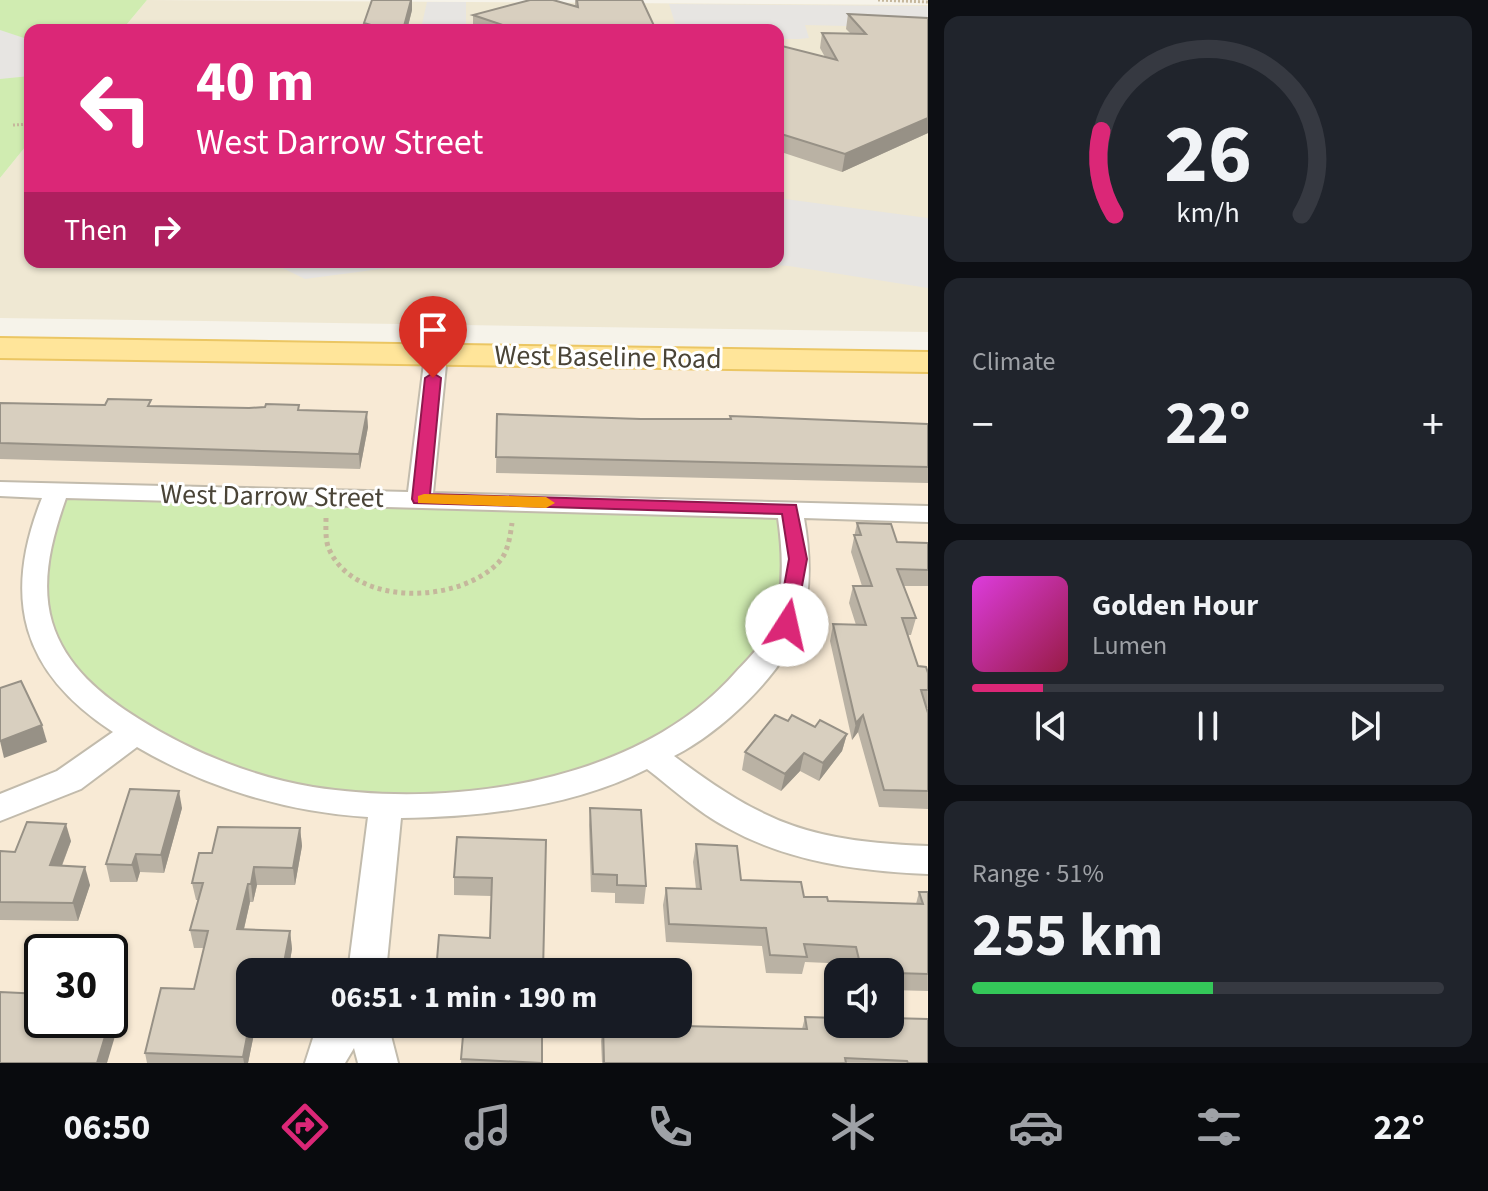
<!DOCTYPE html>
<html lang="en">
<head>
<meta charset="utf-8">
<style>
	body { margin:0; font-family:"Source Sans 3",sans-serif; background:#20242c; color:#f1f3f6; height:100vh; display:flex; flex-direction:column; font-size:30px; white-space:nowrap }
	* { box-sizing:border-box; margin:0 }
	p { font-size:26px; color:#9ea1a6 }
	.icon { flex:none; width:44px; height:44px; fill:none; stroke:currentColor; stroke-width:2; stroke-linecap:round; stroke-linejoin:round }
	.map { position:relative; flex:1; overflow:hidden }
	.drawer { display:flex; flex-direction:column; gap:16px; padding:16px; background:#0d0f14; width:560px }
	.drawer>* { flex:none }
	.top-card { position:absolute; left:24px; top:24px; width:760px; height:244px; border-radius:16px; box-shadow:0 2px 6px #0004; background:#db2777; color:#fff; overflow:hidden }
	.buttons { position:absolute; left:824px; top:958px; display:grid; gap:16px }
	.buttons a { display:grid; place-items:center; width:80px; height:80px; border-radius:16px; background:#171b24; box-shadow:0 2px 6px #0004; font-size:40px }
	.speed { position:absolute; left:24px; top:934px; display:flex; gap:16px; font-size:40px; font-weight:700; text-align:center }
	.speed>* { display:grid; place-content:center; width:104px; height:104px; border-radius:50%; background:#171b24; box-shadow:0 2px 6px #0004; line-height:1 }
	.speed .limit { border:4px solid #111; border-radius:12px; background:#fff; color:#111 }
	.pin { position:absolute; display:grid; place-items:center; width:68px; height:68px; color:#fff; margin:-82px -34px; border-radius:50% 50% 50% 0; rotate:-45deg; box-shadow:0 0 8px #0007 }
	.pin .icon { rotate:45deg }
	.me { position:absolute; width:88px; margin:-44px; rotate:10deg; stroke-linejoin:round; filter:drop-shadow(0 0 6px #0008) }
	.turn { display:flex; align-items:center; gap:28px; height:168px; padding:0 40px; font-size:36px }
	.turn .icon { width:104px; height:104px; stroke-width:2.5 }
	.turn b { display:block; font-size:56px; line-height:68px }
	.then { display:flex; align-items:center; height:76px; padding:0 40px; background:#0003; gap:16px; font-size:30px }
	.big { font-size:60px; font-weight:700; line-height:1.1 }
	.drawer .widget { flex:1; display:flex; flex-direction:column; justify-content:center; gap:12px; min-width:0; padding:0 28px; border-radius:16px; background:#20242c }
	.drawer .dial { align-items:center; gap:0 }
	.dial svg { height:208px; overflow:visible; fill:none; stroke:#363941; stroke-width:7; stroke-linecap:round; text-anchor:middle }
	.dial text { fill:#f1f3f6; stroke:none }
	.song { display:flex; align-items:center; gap:24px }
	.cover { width:96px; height:96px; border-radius:12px; background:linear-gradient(135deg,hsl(300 70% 55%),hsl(340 70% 35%)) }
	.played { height:8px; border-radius:4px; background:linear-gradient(90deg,#db2777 15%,#363941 15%) }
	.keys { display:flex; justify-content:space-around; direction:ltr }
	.heat { display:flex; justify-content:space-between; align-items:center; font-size:44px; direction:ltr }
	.charge { height:12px; border-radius:6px; background:linear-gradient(90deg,#34c759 51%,#363941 0) }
	.trip { position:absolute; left:236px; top:958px; width:456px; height:80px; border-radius:16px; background:#171b24; box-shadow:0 2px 6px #0004; font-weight:700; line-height:80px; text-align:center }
	.tab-bar { display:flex; height:128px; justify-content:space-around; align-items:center; background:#090b0e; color:#9ea1a6 }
	.tab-bar .icon { width:56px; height:56px }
	.tab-bar .active { color:#db2777 }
	.tab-bar b { font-size:36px; color:#f1f3f6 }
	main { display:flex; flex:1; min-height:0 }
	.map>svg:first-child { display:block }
	.commercial { fill:#f8ead5; fill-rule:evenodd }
	.education { fill:#efe8d3 }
	.green { fill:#d0ecb1 }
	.parking { fill:#e7e5e2 }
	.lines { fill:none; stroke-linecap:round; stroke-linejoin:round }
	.street-casing { stroke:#c2bbac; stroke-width:4 }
	.primary-casing { stroke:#ebc663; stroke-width:4 }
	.path-far1 { stroke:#c5b79c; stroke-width:3; stroke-dasharray:2 2; stroke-linecap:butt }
	.path { stroke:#c5b79c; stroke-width:5; stroke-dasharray:4 4; stroke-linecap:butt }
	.street { fill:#fff; fill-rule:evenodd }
	.primary { fill:#ffe59a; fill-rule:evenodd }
	.wall { fill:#bab2a4 }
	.shaded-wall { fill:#979186 }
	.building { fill:#d8cfbf; stroke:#979186; stroke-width:2 }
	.route { fill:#db2777; stroke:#8e194d; stroke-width:2 }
	.slow { fill:#f59e0b }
	.labels { text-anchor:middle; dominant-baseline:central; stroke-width:6; stroke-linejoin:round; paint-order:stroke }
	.street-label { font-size:28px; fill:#4a4437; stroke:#fff }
</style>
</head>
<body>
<main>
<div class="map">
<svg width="928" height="1063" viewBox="0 0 928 1063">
	<rect width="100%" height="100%" fill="#f6f3ea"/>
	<path class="commercial" d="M0 357 928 371V1063H0ZM42 952H110V1020H42ZM250 972H678V1024H250ZM838 972H890V1024H838Z"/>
	<polygon class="education" points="147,0 928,5 928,332 0,318 0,178 30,141 30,262 778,262 778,30 122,30"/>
	<g class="green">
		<polygon points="0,0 147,0 122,30 30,30 30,141 0,178"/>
		<polygon points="57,490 790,509 787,625 749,682 575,784 329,802 134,733 45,642 36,543"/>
	</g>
	<g class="parking">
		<polygon points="427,2 466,2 466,30 414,30 415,25 422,24"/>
		<polygon points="669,4 928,6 928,28 805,25 809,38 799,39 778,39 778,30 677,30"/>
		<polygon points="0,30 30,40 30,76 0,79"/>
		<polygon points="778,198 928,218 928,288 789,266 731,262 778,262"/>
		<polygon points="270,262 433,262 305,279"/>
	</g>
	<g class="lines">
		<g class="street-casing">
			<g id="street">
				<path d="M436 349 447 355 433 493 928 506V522L804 518C810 553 812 589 801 623 785 673 720 733 674 756 767 826 812 841 928 846V874C859 871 788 862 726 827 698 812 673 789 647 769 573 807 483 817 401 818L386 972H348L368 817C287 812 207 788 137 747L81 789 0 821V794L57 771 113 732C21 672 2 598 42 498L0 496V482L408 492 425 355ZM66 498 778 518C783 553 785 592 772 625 764 644 748 659 735 673 638 783 452 809 313 787 253 777 191 752 139 719 102 696 65 666 52 622 40 581 52 538 66 498Z"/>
				<polygon points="325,1024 388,1024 398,1063 358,1063 354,1048 345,1063 305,1063 313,1038"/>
			</g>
		</g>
		<g class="primary-casing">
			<polygon id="primary" points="0,338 928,352 928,372 0,358"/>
		</g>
		<g class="path-far1">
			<polyline points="878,0 928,2"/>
			<polyline points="13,125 30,124"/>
		</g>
		<path class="path" d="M326 518C326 527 325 540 329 549 354 607 458 604 498 563 508 553 510 537 512 523"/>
		<use href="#street" class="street"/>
		<use href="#primary" class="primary"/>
	</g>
	<g class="wall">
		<polygon points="575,0 642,0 656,30 473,30 473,15 575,6"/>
		<polygon points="412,10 407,30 365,30 364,23"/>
		<polygon points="848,14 928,18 928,133 842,172 778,151 778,45 825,57 820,48 822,33 850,33 846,29"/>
		<polygon points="0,403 300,410 368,427 360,469 0,459"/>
		<polygon points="497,414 641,419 730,419 730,416 928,424 928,483 496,473"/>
		<polygon points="857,523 897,542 928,543 928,586 903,586 916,618 911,635 908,635 918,666 928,673 928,708 926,708 928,713 928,809 879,807 858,732 852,740 830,641 833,624 856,625 849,603 853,586 862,586 851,552"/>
		<polygon points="788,721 847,734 842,751 819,781 800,771 781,791 742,770 745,752"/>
		<polygon points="182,808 164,873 140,872 137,882 110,882 106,864"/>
		<polygon points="590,808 646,886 644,904 615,903 615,893 591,892 589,825"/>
		<polygon points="300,828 302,846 295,885 257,885 253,902 250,902 244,929 290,931 292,949 288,972 250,972 256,1024 248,1063 147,1063 145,1053 194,989 204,948 194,948 190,930 198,900 196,900 192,883 212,853"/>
		<polygon points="546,840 490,938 491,896 454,895 454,877"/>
		<polygon points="71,841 62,866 90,885 78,921 0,920 0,851 15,852"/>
		<polygon points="696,844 741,880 804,897 828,901 916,904 919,892 928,892 928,991 890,990 890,972 853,972 851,964 805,962 802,974 766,973 762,946 666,942 663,905 666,888 696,889 693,862"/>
		<polygon points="805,1017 928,1063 602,1063 601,1041 603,1024 802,1029"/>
		<polygon points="464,1024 542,1063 461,1063"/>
	</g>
	<g class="shaded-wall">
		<polygon points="411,0 412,0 412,10 407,30 403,30"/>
		<polygon points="928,118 928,133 842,172 845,154"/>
		<polygon points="367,412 368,427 360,469 359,454"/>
		<polygon points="863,715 858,732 852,740 856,723"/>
		<polygon points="42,725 47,742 4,758 0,741"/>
		<polygon points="847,734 842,751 819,781 823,763"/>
		<polygon points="804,753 800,771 781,791 785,774"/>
		<polygon points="179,791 182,808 164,873 161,855"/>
		<polygon points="66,824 71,841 55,883 50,865"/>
		<polygon points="300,828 302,846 295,885 293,868"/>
		<polygon points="136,854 140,872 137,882 132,865"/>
		<polygon points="85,867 90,885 78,921 73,903"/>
		<polygon points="254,867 257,885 253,902 251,884"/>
		<polygon points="248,884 250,902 240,946 237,929"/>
		<polygon points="290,931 292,949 288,972 283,972 283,968"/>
		<polygon points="116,998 121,1016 107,1063 97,1063"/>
		<polygon points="250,1024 256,1024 248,1063 244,1063 243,1057"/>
	</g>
	<g class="building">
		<polygon points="372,0 411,0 403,30 388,30 364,23"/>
		<polygon points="530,0 553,0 578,7 577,0 642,0 656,30 490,30 506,26 473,15"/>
		<polygon points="848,14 928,18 928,118 845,154 778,133 778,45 837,60 822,33 866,34"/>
		<polygon points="108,399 151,400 148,406 249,408 265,407 266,404 299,405 298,410 367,412 359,454 0,443 0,403 105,405"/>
		<polygon points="497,414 641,419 731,419 730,416 928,424 928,467 496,457"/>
		<polygon points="857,523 891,524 897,542 928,543 928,570 897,569 916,618 902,618 918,666 926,667 928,673 928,690 921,690 928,713 928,791 884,790 863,715 856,723 833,624 866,625 853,586 872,586 854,535 861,535"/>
		<polygon points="21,681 42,725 0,741 0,688"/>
		<polygon points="775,715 788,721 792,715 815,727 820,720 847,734 823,763 804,753 785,774 745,752"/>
		<polygon points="130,789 179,791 161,855 136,854 132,865 106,864"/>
		<polygon points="590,808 641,810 646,886 617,885 617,875 593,874"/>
		<polygon points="27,822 66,824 50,865 85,867 73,903 0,902 0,851 15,852"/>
		<polygon points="218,827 300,828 293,868 254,867 251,884 248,884 237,929 290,931 283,968 260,967 260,972 250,972 250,1021 243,1057 145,1053 161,988 194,989 208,931 190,930 203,883 192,883 199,853 212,853"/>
		<polygon points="457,837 546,840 543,972 436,972 439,935 490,938 492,878 454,877"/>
		<polygon points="696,844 737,846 741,880 801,882 804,897 827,897 828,901 923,904 919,892 928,892 928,974 862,972 856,947 804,944 807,957 770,955 766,928 669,924 666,888 701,889"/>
		<polygon points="0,992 42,994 42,1020 110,1020 97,1063 0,1063"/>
		<polygon points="110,998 116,998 110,1018"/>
		<polygon points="805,1017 838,1018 838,1024 890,1024 890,1018 928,1019 928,1063 908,1063 907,1061 845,1058 846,1063 604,1063 603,1024 807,1029"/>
		<polygon points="464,1024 542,1024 542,1063 461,1059"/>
	</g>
	<polygon class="route" points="433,373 441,378 430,494 796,505 807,559 794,629 780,629 777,625 789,559 782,514 414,503 412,499 425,378"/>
	<polygon class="slow" points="424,494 546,497 555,503 546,508 418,503 418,496"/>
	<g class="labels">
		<g class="street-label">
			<text transform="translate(608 357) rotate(1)">West Baseline Road</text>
			<text transform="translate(272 496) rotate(1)">West Darrow Street</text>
		</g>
	</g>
</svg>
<div class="buttons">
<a><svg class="icon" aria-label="sound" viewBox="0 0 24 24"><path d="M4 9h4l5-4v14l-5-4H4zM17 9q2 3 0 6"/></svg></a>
</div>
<div class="speed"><div class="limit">30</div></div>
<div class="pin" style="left:433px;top:378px;background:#d93025"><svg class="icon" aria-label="arrive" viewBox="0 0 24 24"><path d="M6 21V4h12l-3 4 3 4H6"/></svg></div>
<svg class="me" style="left:787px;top:625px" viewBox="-20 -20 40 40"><circle r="19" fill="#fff"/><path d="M0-13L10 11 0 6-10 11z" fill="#db2777"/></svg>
<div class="trip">06:51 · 1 min · 190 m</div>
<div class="top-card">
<div class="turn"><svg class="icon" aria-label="left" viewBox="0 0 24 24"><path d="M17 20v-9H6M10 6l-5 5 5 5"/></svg><div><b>40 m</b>West Darrow Street</div></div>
<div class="then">Then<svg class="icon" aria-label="right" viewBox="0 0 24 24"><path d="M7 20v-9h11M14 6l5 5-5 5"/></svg></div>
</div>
</div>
<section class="drawer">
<div class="widget dial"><svg viewBox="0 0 100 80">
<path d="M14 69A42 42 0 1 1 86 69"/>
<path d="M14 69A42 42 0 0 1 9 37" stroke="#db2777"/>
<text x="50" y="56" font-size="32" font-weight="700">26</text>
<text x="50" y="72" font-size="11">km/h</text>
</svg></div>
<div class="widget"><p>Climate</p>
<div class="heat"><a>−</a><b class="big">22°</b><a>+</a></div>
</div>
<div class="widget">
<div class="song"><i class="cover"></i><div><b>Golden Hour</b><p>Lumen</p></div></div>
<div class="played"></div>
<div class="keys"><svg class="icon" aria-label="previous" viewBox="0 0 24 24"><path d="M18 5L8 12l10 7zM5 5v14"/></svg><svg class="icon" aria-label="pause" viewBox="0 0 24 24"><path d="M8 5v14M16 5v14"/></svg><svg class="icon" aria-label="next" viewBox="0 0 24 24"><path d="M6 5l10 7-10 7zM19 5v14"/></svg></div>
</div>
<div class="widget"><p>Range · 51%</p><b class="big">255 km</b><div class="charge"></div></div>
</section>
</main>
<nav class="tab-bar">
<b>06:50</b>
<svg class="icon active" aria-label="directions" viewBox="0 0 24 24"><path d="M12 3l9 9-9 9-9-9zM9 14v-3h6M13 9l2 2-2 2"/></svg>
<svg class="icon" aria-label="music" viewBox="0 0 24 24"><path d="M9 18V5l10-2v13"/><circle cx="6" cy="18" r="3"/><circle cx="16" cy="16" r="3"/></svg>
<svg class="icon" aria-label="phone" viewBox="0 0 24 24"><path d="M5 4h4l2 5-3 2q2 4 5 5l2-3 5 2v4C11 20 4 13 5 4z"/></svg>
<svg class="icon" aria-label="climate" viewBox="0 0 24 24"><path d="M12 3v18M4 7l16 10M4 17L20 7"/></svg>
<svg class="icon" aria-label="car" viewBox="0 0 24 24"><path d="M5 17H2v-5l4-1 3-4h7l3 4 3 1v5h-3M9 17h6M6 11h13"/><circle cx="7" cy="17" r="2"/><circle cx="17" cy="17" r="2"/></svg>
<svg class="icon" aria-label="filters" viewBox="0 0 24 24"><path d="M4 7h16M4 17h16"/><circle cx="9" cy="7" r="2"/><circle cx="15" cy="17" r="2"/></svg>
<b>22°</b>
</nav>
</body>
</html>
